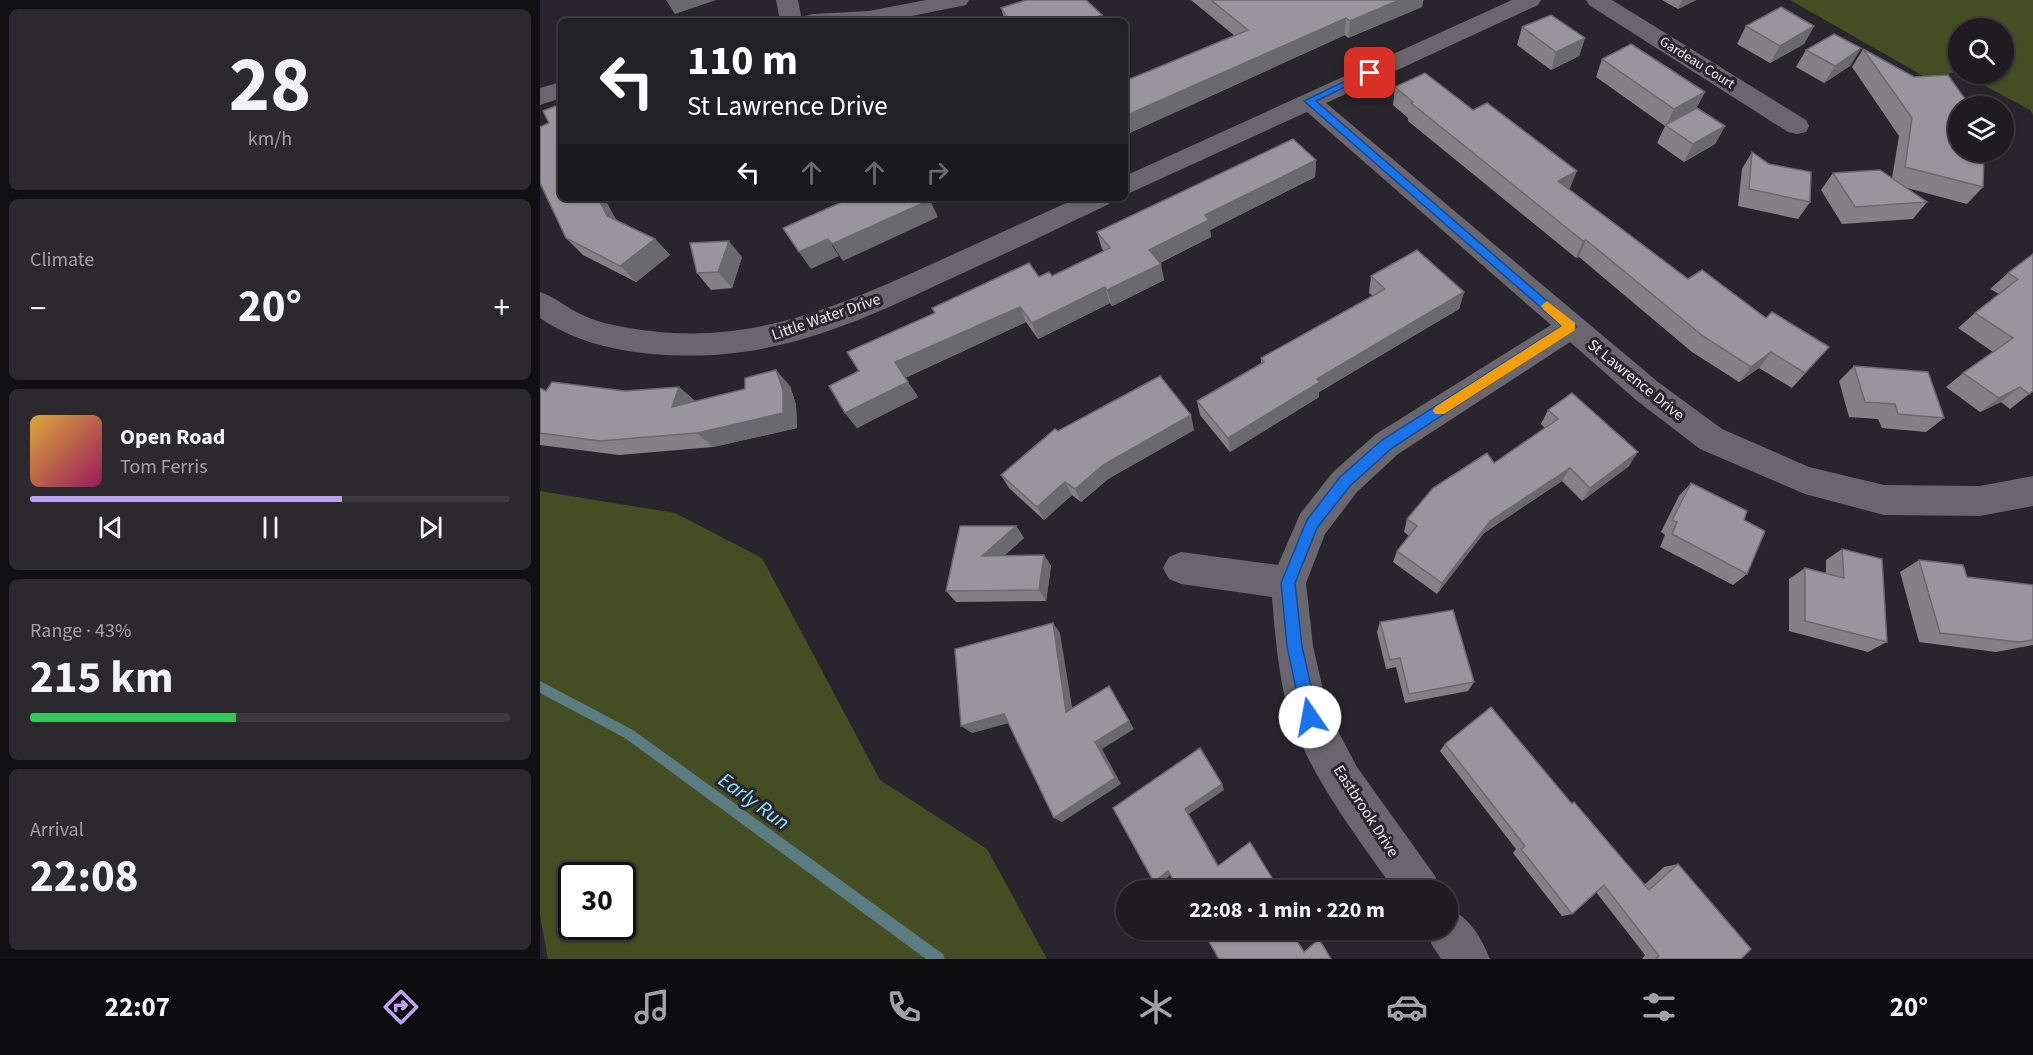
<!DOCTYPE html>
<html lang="en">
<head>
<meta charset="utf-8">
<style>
	body { margin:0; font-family:"Source Sans 3",sans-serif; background:#2b292e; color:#f1f3f6; height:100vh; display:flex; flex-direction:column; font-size:22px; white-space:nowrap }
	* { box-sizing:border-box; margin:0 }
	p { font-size:20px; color:#a1a1a5 }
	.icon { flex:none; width:33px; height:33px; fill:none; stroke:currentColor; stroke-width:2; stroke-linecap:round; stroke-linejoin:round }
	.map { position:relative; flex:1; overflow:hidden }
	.details { display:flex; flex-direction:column; gap:9px; padding:9px; background:#100f12; width:540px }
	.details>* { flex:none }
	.guide { position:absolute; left:18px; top:18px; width:570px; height:183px; border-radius:9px; box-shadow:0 2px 4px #0004,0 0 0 2px #3c3a3f; background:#202124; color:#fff; overflow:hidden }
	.fabs { position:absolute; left:1408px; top:18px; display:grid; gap:12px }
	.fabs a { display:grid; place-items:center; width:66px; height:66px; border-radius:50%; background:#1e1c21; box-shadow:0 2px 4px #0004,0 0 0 2px #3c3a3f; font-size:30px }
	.speed { position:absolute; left:18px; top:862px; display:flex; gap:12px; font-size:30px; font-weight:700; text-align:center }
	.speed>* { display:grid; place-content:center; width:78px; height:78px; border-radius:50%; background:#1e1c21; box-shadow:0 2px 4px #0004,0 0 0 2px #3c3a3f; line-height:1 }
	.speed .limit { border:3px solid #111; border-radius:9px; background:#fff; color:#111 }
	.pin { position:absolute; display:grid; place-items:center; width:51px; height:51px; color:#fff; margin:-26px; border-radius:12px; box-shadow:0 3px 9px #0006 }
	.me { position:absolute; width:66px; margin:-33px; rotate:348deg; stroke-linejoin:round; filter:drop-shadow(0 0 4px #0008) }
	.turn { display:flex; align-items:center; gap:21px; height:126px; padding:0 30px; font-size:27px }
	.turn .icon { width:78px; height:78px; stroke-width:2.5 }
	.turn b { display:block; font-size:42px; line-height:51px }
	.lanes { display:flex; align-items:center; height:57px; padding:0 30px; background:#0003; justify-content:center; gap:30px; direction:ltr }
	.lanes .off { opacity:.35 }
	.big { font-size:45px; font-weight:700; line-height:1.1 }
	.details .tile { flex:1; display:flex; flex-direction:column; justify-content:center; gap:9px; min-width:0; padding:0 21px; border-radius:9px; background:#2b292e }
	.details .dial { align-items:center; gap:0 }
	.dial b { font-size:78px; line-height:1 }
	.song { display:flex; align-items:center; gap:18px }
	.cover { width:72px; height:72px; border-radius:9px; background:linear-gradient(135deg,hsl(40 70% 55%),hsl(330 70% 35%)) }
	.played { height:6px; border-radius:3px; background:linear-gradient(90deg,#bca0f2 65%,#3c3a3f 65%) }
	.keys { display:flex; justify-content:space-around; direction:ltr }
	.heat { display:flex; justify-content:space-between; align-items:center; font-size:33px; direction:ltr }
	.charge { height:9px; border-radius:4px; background:linear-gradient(90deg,#34c759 43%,#3c3a3f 0) }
	.trip { position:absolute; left:576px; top:880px; width:342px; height:60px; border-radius:30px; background:#1e1c21; box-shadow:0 2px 4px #0004,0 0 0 2px #3c3a3f; font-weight:700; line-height:60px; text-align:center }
	.tabs { display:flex; height:96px; justify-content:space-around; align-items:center; background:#0c0b0d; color:#a1a1a5 }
	.tabs .icon { width:42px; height:42px }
	.tabs .on { color:#bca0f2 }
	.tabs b { font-size:27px; color:#f1f3f6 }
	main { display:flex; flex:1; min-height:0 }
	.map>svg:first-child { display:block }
	.green { fill:#454d23; fill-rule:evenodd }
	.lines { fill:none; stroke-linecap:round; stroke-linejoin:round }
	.stream { fill:#5a7c83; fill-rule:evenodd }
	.minor { fill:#69676d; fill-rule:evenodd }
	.wall { fill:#838186 }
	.shaded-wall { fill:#6a696d }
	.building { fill:#98969c; stroke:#6a696d; stroke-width:1.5 }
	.route { fill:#1a73e8; stroke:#114b97; stroke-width:1.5 }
	.slow { fill:#f59e0b }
	.labels { text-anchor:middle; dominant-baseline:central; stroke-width:6; stroke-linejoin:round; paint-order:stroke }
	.far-street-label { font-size:14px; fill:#f0eef2; stroke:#28262c }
	.street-label { font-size:16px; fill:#f0eef2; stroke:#28262c }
	.near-water-label { font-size:21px; font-style:italic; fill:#88e9fe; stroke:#28262c }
</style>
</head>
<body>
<main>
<section class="details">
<div class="tile dial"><b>28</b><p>km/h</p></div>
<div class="tile"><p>Climate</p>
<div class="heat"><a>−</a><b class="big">20°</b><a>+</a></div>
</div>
<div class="tile">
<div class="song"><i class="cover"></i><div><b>Open Road</b><p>Tom Ferris</p></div></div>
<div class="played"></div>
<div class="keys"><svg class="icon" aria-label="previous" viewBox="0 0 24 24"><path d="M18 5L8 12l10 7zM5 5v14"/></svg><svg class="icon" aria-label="pause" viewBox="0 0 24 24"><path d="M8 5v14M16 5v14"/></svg><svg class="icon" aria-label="next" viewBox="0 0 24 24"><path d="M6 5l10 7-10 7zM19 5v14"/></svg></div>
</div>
<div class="tile"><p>Range · 43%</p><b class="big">215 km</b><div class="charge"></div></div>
<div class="tile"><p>Arrival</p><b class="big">22:08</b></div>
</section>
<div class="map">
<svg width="1493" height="959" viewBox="0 0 1493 959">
	<rect width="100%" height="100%" fill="#28262c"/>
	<g class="green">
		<polygon points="1250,0 1493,0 1493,115 1490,110 1423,74 1464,74 1464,28 1419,28 1419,72 1385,77"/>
		<path d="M0 491 135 513 222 558 340 780 447 849 507 959H8L0 916ZM32 876H82V927H32Z"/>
	</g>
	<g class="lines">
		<polygon class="stream" points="0,681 93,730 403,954 405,959 386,959 85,738 0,693"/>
		<g class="minor">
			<polygon points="236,0 258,0 262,21 265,16 273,14 329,11 386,0 429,0 426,5 347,21 240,21"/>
			<path d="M972 0H1001L998 5 786 103 1118 382 1182 429 1269 467 1344 485 1440 486 1493 476V506L1440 516 1344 515 1265 494 1160 449 1096 400 1030 342 858 454 817 492 785 534 766 583 773 646 788 712 817 767 895 876 901 891H855C817 837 774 782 751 719 739 683 735 635 732 597L641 584 629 579 623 568 629 557 641 552 738 565 760 514 793 472 836 434 1011 325 767 112 585 195V176Z"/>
			<polygon points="1046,0 1072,0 1266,120 1269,126 1266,132 1257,134 1248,132 1049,5"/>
			<polygon points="21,82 21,98 0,105 0,88"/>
			<path d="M537 198H573L569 204C517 229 465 254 412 278 310 326 228 364 112 354 73 350 33 341 0 318V292C12 296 21 303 31 309 46 318 62 323 78 326 198 350 286 312 392 264 440 242 489 220 537 198Z"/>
			<path d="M908 908C930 918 941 937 950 959H901L892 945 885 930H908Z"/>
		</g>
	</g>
	<g class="wall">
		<polygon points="651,0 884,0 883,1 882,7 808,38 805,35 585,135 585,81 695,36"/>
		<polygon points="1122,0 1156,0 1138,9"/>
		<polygon points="461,8 563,21 465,21"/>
		<polygon points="1206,26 1274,26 1264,44 1230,63 1197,44"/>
		<polygon points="982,27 1045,38 1039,56 1011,70 977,45"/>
		<polygon points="1321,48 1310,66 1284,83 1256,67 1266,50"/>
		<polygon points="1323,49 1443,187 1427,204 1367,188 1387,202 1373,219 1302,224 1281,190 1293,173 1352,178 1359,136 1312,67"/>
		<polygon points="1062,59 1165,92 1156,108 1185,126 1175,144 1144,162 1117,143 1125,126 1056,77"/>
		<polygon points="855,87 1030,188 1029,189 1148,279 1226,318 1289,347 1252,388 1219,368 1199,382 1152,352 1039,257 1036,258 868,121 868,118 853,105"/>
		<polygon points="21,104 21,198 64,198 76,220 115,239 130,255 96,282 43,255 26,238 9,123"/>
		<polygon points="1212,152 1270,202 1258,219 1198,206 1202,169"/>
		<polygon points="776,160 775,177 670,230 671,237 620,263 624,280 572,306 570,303 498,339 486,322 365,378 378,397 317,428 305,413 319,371 499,277 512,276 564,251 562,249 557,232"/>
		<polygon points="1493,254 1493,391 1470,409 1461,402 1440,412 1406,387 1423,373 1453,352 1418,328 1435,313 1459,294 1450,289 1468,273"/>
		<polygon points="202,257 192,288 171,290 157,273"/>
		<polygon points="831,276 924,292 919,309 779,392 779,397 690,452 660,415 657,401 721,364 721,358 833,296 829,293"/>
		<polygon points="1314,366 1404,418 1386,432 1342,428 1338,419 1309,417 1299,381"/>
		<polygon points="250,386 256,405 257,428 173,447 79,455 0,445 0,388 6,391 85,391 139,387 155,401"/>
		<polygon points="1008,410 1089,466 1042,501 1022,481 944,533 897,594 853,562 857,551 869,536 864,532 867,519 954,463 1005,428 1001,424"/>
		<polygon points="654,430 568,479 541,502 532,495 504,520 469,488 461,475"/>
		<polygon points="1151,483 1204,520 1207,574 1193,585 1120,547 1125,535 1121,532 1139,496"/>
		<polygon points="476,526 484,538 465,555 504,555 511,566 506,601 416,602 406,591"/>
		<polygon points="1302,549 1347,642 1328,652 1249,631 1249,579 1265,568 1286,574 1286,560"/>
		<polygon points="1379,560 1427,577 1493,585 1493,645 1456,652 1379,642 1360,572"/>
		<polygon points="840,622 934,682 928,691 865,703 856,667 846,669 837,632"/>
		<polygon points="905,744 1031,804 1034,802 1104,885 1124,867 1138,864 1201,959 1102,959 1105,955 1056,892 1032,914 1022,916 973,853 976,849 900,751"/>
	</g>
	<g class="shaded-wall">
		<polygon points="126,0 176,0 135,14"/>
		<polygon points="859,0 884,0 883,1 882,7 808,38 810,21"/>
		<polygon points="1142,0 1156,0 1138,9"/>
		<polygon points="562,15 563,21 545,21"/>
		<polygon points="806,18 805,35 585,135 585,116"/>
		<polygon points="1274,26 1264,44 1230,63 1240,46"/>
		<polygon points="1045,38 1039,56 1011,70 1016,52"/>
		<polygon points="1321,48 1310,66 1284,83 1295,66"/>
		<polygon points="1165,92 1156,109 1126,126 1134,109"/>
		<polygon points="1185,126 1175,144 1144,162 1153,144"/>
		<polygon points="776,160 775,177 670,230 671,237 612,266 609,250 665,215"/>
		<polygon points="1037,171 1030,188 1012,198 1018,181"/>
		<polygon points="58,198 64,198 83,232 67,216"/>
		<polygon points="390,200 398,217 303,261 292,244"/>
		<polygon points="115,239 130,255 96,282 80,266"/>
		<polygon points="288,239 299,256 271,269 259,252"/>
		<polygon points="1046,240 1039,257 1036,258 1043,241"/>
		<polygon points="189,241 202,257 192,288 178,272"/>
		<polygon points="621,264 624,280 572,306 567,290"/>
		<polygon points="565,287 570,303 498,339 492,323"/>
		<polygon points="924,292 919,309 779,392 779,397 690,452 688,438 777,379"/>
		<polygon points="480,307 486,322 365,378 355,362"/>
		<polygon points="1231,352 1219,368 1199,382 1211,367"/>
		<polygon points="236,370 250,386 256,405 257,428 173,447 157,433"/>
		<polygon points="368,382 378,397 317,428 305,413"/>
		<polygon points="139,387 155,401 132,407"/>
		<polygon points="1480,387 1461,402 1440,412 1459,398"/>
		<polygon points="651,415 654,430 568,479 541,502 535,489 563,465"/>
		<polygon points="1098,452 1089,466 1042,501 1050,488"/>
		<polygon points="1030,468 1022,481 944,533 897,594 902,583 950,521"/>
		<polygon points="525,482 532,495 504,520 497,507"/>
		<polygon points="476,526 484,538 451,567 442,556"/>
		<polygon points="504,555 511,566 506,601 499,590"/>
		<polygon points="513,623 520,633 534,719 526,712"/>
		<polygon points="569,686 594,729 562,749 581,784 522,822 514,818 555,742"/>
		<polygon points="464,714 473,722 432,733 421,726"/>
		<polygon points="682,784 684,790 649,814 681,869 645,809"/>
		<polygon points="628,871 633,873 619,884 614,882"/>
	</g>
	<g class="building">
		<polygon points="486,0 546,0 562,15 545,21 470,21 461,8"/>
		<polygon points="671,0 859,0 810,21 806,18 585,116 585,81 708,30"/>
		<polygon points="1241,7 1274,26 1240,46 1206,26"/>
		<polygon points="1011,15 1045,38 1016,52 982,27"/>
		<polygon points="1294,34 1321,48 1295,66 1266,50"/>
		<polygon points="1091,44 1165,92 1134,109 1062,59"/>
		<polygon points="1323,49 1374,77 1408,75 1430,106 1419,106 1419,152 1444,152 1443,187 1365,167 1372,118"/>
		<polygon points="885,73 933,110 947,103 1037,171 1018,181 1148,279 1162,270 1226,318 1232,312 1289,347 1265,373 1231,352 1211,367 1163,336 1046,240 1043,241 871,103 873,102 855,87"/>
		<polygon points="21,104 21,198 58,198 67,216 115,239 80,266 26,238 0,183 0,127 9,123 3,111"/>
		<polygon points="1157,108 1185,126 1153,144 1125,125"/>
		<polygon points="753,139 776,160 665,215 669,220 609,250 621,264 567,290 565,287 492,323 480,307 355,362 368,382 305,413 289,386 319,371 307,352 395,313 392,308 489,263 499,277 509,272 512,276 570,248 557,232"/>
		<polygon points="1212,152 1229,164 1271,172 1270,202 1209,189"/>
		<polygon points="1340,170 1387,202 1315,207 1293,173"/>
		<polygon points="311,198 388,198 390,200 292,244 288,239 259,252 243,228"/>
		<polygon points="189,241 178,272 157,273 150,243"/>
		<polygon points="877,250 924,292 777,379 780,382 688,438 657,401 724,362 721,358 845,289 831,276"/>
		<polygon points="1493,254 1493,391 1489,394 1480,387 1459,398 1423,373 1473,338 1435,313 1478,279 1468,273"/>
		<polygon points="1314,366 1388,372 1404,418 1358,414 1355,404 1325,402"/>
		<polygon points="236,370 243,390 243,413 157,433 60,441 0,433 0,388 6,391 12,382 85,391 139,387 132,407 205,389 205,378"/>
		<polygon points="620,376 651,415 563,465 535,489 525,482 497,507 461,475 515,429 518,431"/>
		<polygon points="1032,393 1098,452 1050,488 1030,468 950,521 902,583 857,551 877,526 867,519 893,488 947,453 954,463 1018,419 1008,410"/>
		<polygon points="1151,483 1207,511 1204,520 1225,531 1207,574 1132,534 1137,522 1132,520"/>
		<polygon points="420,526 476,526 442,556 504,555 499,590 406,591"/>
		<polygon points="1302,549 1342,559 1347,642 1265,621 1265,568 1304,578"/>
		<polygon points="1379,560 1423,565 1427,577 1493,585 1493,640 1479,642 1400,633"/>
		<polygon points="913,610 934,682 869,694 860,658 850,660 840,622"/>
		<polygon points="513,623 526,712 569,686 589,721 555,742 575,778 514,818 464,714 421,726 415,649"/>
		<polygon points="951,707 1032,804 1034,802 1109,890 1138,864 1211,949 1201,959 1116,959 1119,956 1064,885 1032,914 981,849 985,846 905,744"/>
		<polygon points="660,748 682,784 645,809 678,866 710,842 740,891 640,891 628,871 614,882 573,808"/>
		<polygon points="662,930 750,930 764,952 779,939 791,959 679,959"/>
	</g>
	<polygon class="route" points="826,71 834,73 776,101 1037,327 852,448 810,486 777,528 755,583 762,646 778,717 776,722 770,725 764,722 762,717 747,646 741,583 767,520 800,477 842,440 1022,326 764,101"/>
	<polygon class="slow" points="1007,301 1035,323 1035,330 904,414 895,414 893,411 895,407 1022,326 1003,309 1001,306"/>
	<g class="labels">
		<g class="far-street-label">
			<text transform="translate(1157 63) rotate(32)">Gardeau Court</text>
		</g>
		<g class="street-label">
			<text transform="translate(286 317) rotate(-19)">Little Water Drive</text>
			<text transform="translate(1096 380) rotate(39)">St Lawrence Drive</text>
			<text transform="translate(826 811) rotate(57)">Eastbrook Drive</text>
		</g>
		<g class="near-water-label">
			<text transform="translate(214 801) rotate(36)">Early Run</text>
		</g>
	</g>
</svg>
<div class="fabs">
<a><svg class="icon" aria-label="search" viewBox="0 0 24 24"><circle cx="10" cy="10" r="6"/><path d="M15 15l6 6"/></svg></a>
<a><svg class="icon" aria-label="layers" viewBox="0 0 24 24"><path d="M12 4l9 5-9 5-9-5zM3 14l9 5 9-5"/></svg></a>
</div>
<div class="speed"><div class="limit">30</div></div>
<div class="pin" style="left:830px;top:73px;background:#d93025"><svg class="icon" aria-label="arrive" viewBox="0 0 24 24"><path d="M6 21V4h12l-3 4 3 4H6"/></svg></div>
<svg class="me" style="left:770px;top:717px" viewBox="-20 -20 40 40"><circle r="19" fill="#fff"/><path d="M0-13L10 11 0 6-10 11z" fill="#1a73e8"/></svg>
<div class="trip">22:08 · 1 min · 220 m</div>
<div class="guide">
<div class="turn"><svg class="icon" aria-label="left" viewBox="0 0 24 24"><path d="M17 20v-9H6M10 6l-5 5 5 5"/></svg><div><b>110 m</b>St Lawrence Drive</div></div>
<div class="lanes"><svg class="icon" aria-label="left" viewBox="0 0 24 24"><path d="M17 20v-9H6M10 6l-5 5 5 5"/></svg><svg class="icon off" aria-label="ahead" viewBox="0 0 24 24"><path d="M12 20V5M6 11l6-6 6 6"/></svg><svg class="icon off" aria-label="ahead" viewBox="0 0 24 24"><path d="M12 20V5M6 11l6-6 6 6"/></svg><svg class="icon off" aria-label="right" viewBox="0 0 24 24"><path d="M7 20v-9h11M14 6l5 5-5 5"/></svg></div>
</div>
</div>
</main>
<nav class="tabs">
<b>22:07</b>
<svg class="icon on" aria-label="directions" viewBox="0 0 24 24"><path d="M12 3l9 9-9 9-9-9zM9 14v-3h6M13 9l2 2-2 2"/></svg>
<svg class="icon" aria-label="music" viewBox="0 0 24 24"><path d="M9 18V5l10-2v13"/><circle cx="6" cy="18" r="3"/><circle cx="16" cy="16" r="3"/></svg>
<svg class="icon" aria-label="phone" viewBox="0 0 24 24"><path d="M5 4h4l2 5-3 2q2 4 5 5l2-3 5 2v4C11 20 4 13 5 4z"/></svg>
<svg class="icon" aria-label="climate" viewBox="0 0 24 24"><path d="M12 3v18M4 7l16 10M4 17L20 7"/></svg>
<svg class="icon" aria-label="car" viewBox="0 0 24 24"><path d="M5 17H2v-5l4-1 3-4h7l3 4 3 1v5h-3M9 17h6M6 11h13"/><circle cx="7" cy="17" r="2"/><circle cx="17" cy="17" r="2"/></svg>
<svg class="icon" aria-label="filters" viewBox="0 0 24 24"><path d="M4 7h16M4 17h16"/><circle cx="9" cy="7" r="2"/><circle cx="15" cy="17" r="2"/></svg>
<b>20°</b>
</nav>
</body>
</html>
